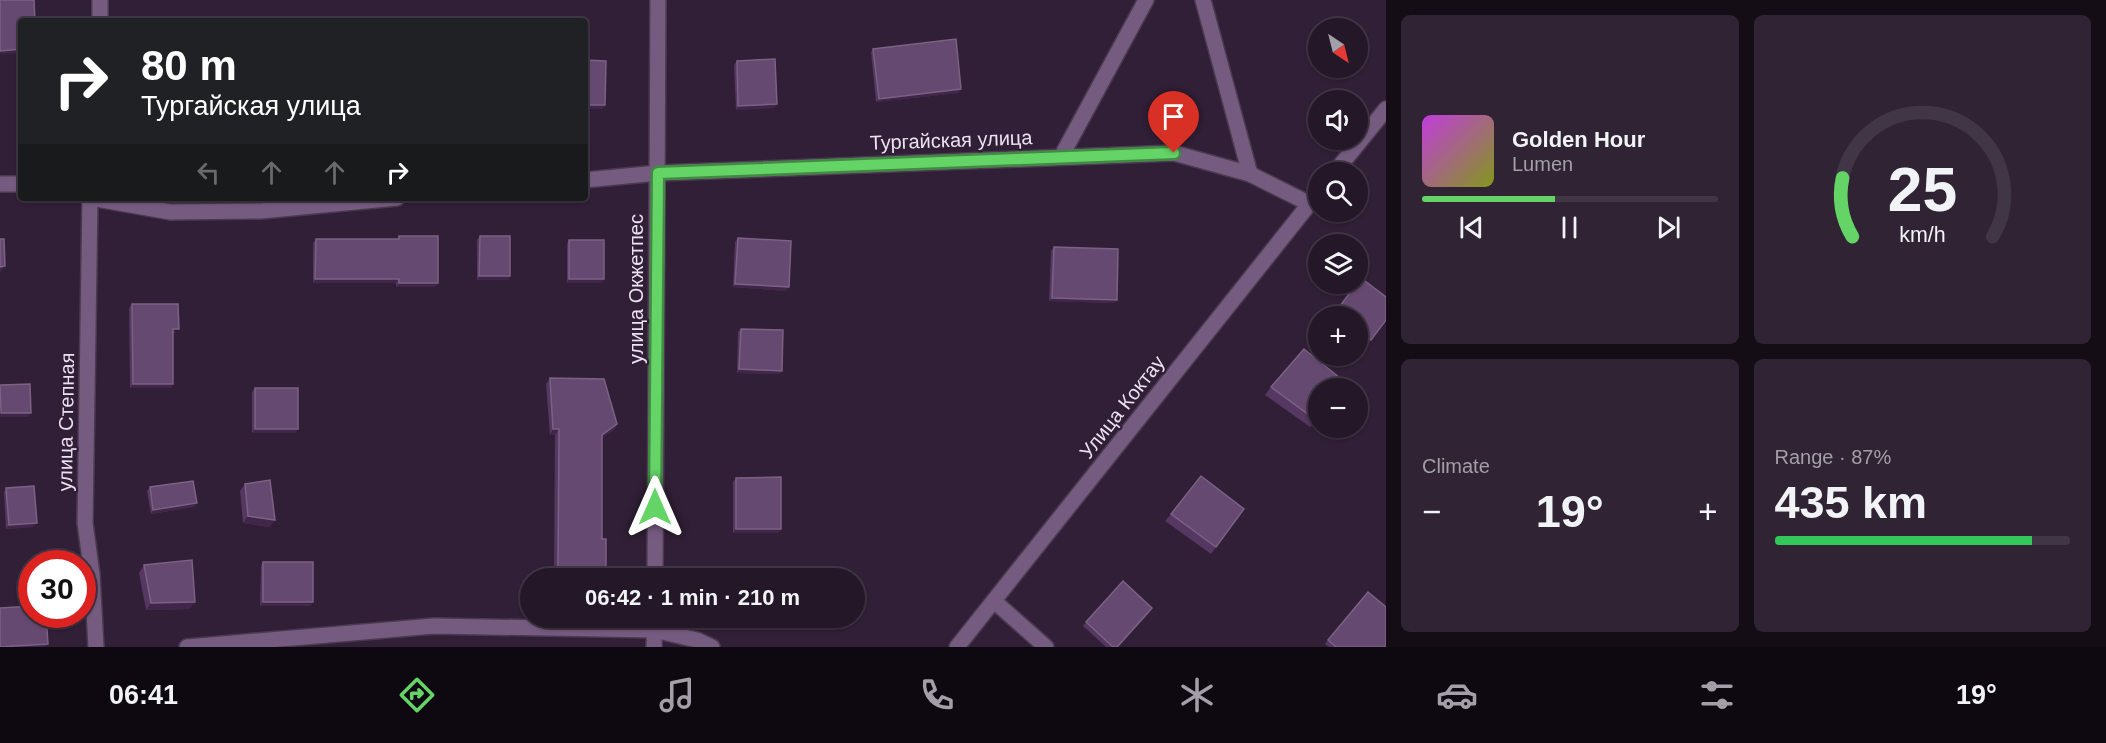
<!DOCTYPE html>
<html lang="en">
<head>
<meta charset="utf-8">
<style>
	body { margin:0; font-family:Helvetica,sans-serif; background:#302434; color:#f1f3f6; height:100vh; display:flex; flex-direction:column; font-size:22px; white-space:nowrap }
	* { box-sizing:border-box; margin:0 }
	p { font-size:20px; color:#a39fa8 }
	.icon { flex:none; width:33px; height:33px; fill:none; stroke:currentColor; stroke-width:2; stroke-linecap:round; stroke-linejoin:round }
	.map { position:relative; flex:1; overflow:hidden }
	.side { display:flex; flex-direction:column; gap:15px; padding:15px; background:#140d16; width:720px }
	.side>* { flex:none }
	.banner { position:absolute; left:18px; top:18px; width:570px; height:183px; border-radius:6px; box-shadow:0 2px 4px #0004,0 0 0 2px #413645; background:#202124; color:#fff; overflow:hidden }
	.needle { width:39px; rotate:145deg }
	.fabs { position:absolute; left:1308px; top:18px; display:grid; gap:12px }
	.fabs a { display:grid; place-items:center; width:60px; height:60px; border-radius:50%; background:#241728; box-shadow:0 2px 4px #0004,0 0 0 2px #413645; font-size:30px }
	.speed { position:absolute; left:18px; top:550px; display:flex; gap:12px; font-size:30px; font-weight:700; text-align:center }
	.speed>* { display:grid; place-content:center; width:78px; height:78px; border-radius:50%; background:#241728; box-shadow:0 2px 4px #0004,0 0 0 2px #413645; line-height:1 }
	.speed .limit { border:9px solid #d22; background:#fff; color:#111 }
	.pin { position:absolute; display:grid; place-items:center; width:51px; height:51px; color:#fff; margin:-62px -26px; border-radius:50% 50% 50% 0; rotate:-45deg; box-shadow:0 0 6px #0007 }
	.pin .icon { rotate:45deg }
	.me { position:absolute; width:66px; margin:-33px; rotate:0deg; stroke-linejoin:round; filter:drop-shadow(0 0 4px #0008) }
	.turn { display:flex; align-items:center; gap:21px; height:126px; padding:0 24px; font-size:27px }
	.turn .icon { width:78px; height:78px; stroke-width:2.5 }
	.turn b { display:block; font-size:42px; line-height:51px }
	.lanes { display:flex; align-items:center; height:57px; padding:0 24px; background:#0003; justify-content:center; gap:30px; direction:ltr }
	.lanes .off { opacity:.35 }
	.big { font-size:45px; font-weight:800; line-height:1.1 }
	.side .tile { flex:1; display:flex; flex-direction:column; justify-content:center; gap:9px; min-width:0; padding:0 21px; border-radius:9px; background:#302434 }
	.side .dial { align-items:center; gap:0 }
	.dial svg { height:156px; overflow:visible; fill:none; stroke:#413645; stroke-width:7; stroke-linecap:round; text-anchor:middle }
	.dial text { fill:#f1f3f6; stroke:none }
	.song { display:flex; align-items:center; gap:18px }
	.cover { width:72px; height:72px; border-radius:9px; background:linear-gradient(135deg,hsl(290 70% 55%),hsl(70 70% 35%)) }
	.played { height:6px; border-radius:3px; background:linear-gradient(90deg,#65d467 45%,#413645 45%) }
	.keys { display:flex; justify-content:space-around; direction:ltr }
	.heat { display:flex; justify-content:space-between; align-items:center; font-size:33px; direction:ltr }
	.charge { height:9px; border-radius:4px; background:linear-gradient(90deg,#34c759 87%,#413645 0) }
	.side .tiles { flex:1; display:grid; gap:15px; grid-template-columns:repeat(2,1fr) }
	.trip { position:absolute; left:520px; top:568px; width:345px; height:60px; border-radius:30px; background:#241728; box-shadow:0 2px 4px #0004,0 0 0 2px #413645; font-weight:800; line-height:60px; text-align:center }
	.dock { display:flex; height:96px; justify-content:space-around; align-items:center; background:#0e0910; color:#a39fa8 }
	.dock .icon { width:42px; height:42px }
	.dock .on { color:#65d467 }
	.dock b { font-size:27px; color:#f1f3f6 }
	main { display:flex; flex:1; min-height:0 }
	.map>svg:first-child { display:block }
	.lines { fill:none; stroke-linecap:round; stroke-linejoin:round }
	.minor-casing { stroke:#4a3a50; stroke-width:18 }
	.minor { stroke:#755b80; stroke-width:15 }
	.wall { fill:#553761 }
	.shaded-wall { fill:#402649 }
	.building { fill:#664970; stroke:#7b6184; stroke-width:1.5 }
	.route-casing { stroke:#428a43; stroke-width:15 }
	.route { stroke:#65d467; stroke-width:10 }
	.labels { text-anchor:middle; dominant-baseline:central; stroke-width:4.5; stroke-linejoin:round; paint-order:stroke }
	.street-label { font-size:20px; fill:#ece1f1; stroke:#301f36 }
</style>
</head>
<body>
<main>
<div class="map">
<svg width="1386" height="647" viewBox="0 0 1386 647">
	<rect width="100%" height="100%" fill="#301f36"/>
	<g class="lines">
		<g class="minor-casing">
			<g id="minor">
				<polyline points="100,0 100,21"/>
				<polyline points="1203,0 1250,174"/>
				<polyline points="1061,157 1146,0"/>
				<polyline points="1335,172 1386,109"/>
				<polyline points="585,180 658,173 1174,153 1250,174 1310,204"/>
				<polyline points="0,184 21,184"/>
				<polyline points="90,198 85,523 92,574 96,647"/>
				<polyline points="91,198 170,212 261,211 397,198"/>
				<polyline points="655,579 658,0"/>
				<polyline points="994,601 1046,647"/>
				<polyline points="187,647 434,626 654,630 697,640 712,647"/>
				<polyline points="654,647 655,618"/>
				<polyline points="957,647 1318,193"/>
			</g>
		</g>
		<use href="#minor" class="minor"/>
	</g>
	<g class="wall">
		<polygon points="873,49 959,93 876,102 871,52"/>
		<polygon points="737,61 777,104 774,108 736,110 734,65"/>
		<polygon points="399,236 438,283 435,287 396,287 396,283 313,283 313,243 316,239 397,239"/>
		<polygon points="480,236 508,280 477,280 477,240"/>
		<polygon points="738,238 786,291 733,287 735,242"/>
		<polygon points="569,240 604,279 601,283 567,283 567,244"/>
		<polygon points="1054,247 1117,300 1114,303 1049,301 1051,251"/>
		<polygon points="1356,284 1386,320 1368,344 1358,336 1358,316 1332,316"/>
		<polygon points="132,304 176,333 173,333 173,384 170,388 130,388 129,308"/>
		<polygon points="741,329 782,371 779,374 737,373 738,332"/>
		<polygon points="550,378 617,424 614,430 602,438 602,575 554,575 555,435 550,435 546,384"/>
		<polygon points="1271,387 1318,417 1310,427 1265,395"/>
		<polygon points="255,388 298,429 295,433 252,433 252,392"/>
		<polygon points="736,478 781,529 778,533 733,533 733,482"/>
		<polygon points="245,484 270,527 243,523 240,491"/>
		<polygon points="150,487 197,503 194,507 151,514 147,491"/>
		<polygon points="6,488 34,527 6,529 4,492"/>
		<polygon points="1244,509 1211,554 1165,521 1171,514"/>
		<polygon points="263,562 313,602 310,606 260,606 261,566"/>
		<polygon points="144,565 190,609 146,610 139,573"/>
		<polygon points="1150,612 1118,647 1106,647 1083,626 1086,622"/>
		<polygon points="1328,640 1386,647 1329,647 1325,644"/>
	</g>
	<g class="shaded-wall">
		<polygon points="21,49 21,53 0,54 0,51"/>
		<polygon points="961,89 959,93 876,102 879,99"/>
		<polygon points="777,104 774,108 736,110 738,106"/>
		<polygon points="585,105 605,105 603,109 585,109"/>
		<polygon points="5,266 1,272 0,272 0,267"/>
		<polygon points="479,276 510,276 508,280 477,280"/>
		<polygon points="315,279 399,279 396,283 313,283"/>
		<polygon points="569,279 604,279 601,283 567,283"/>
		<polygon points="399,283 438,283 435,287 396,287"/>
		<polygon points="735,284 789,287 786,291 733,287"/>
		<polygon points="1052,298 1117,300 1114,303 1049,301"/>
		<polygon points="739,369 782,371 779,374 737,373"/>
		<polygon points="133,384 173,384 170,388 130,388"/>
		<polygon points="1,413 31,413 28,417 0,417"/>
		<polygon points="617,424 614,430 598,441 602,435"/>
		<polygon points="255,429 298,429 295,433 252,433"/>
		<polygon points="553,429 559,429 555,435 550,435"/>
		<polygon points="197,503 194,507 151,514 153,510"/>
		<polygon points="248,516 275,520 270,527 243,523"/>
		<polygon points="37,523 34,527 6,529 9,525"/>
		<polygon points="736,529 781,529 778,533 733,533"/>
		<polygon points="558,570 606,570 602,575 554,575"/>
		<polygon points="195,602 190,609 146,610 151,603"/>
		<polygon points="263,602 313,602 310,606 260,606"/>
		<polygon points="48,644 46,647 0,647"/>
	</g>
	<g class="building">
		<polygon points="0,0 34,0 35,21 21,21 21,49 0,51"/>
		<polygon points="956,39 961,89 879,99 873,49"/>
		<polygon points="775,59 777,104 738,106 737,61"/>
		<polygon points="585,60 606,61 605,105 585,105"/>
		<polygon points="399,236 438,236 438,283 399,283 399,279 315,279 316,239 399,239"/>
		<polygon points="480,236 510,236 510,276 479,276"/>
		<polygon points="738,238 791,241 789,287 735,284"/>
		<polygon points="0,239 4,239 5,266 0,267"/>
		<rect x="569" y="240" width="35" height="39"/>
		<polygon points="1054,247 1118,249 1117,300 1052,298"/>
		<polygon points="1361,278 1386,297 1386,320 1371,340 1358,330 1358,316 1339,316 1335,313 1356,284 1358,284"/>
		<polygon points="132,304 178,304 179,329 173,329 173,384 133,384"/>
		<polygon points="741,329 783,330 782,371 739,369"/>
		<polygon points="1304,349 1345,382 1340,388 1318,388 1318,416 1316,420 1271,387"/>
		<polygon points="550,378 604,379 617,424 602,435 602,539 606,539 606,570 558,570 559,429 553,429"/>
		<polygon points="30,384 31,413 1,413 0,385"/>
		<rect x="255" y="388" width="43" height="41"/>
		<polygon points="1201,476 1244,509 1216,547 1171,514"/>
		<polygon points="781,477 781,529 736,529 736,478"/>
		<polygon points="270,480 275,520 248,516 245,484"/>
		<polygon points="193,481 197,503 153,510 150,487"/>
		<polygon points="34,486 37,523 9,525 6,488"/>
		<polygon points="192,560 195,602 151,603 144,565"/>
		<rect x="263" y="562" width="50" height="40"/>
		<polygon points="1123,581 1152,608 1117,647 1113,647 1086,622"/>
		<polygon points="1368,592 1386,607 1386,647 1336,647 1328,640"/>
		<polygon points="32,606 32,615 46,615 48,644 0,647 0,608"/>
	</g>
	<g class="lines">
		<g class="route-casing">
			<polyline id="route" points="655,507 658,173 1174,153"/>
		</g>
		<use href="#route" class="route"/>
	</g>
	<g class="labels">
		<g class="street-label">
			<text transform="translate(951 140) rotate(-2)">Тургайская улица</text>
			<text transform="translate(636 289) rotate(-90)">улица Окжетпес</text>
			<text transform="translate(1122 407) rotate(-52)">Улица Коктау</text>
			<text transform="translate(66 422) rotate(-89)">улица Степная</text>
		</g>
	</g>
</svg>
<div class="fabs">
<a><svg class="needle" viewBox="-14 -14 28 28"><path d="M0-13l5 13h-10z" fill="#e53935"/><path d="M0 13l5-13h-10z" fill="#a39fa8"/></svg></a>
<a><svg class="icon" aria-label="sound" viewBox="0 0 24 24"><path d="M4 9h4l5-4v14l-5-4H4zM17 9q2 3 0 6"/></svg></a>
<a><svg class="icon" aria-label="search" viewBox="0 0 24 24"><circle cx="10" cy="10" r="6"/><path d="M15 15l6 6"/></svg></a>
<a><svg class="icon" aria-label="layers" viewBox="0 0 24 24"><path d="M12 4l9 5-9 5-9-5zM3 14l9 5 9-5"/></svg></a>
<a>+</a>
<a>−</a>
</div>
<div class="speed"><div class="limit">30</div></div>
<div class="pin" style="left:1174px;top:153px;background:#d93025"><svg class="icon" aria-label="arrive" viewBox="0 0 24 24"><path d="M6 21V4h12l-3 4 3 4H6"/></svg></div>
<svg class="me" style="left:655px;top:507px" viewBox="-20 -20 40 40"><path d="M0-17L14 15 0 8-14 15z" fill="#65d467" stroke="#fff" stroke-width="4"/></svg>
<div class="trip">06:42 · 1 min · 210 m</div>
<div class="banner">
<div class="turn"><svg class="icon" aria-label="right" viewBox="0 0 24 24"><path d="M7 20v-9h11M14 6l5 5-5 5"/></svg><div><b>80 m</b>Тургайская улица</div></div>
<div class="lanes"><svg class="icon off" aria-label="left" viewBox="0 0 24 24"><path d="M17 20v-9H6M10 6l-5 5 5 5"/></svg><svg class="icon off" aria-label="ahead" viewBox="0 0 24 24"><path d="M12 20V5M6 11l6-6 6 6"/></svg><svg class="icon off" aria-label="ahead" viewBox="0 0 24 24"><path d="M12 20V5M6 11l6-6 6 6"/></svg><svg class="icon" aria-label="right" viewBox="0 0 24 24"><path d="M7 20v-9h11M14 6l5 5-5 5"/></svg></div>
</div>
</div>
<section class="side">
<div class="tiles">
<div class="tile">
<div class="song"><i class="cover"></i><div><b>Golden Hour</b><p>Lumen</p></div></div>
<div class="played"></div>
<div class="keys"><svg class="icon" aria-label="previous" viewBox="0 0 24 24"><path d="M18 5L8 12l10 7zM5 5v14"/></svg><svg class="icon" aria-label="pause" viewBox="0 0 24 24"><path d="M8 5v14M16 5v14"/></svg><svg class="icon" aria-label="next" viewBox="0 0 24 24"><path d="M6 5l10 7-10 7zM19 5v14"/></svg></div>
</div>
<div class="tile dial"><svg viewBox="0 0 100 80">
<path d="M14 69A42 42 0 1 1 86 69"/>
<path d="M14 69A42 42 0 0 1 9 39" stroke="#65d467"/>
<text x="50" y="56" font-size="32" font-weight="700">25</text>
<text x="50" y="72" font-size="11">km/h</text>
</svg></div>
<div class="tile"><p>Climate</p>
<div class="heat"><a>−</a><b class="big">19°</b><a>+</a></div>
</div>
<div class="tile"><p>Range · 87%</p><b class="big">435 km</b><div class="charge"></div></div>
</div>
</section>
</main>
<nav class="dock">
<b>06:41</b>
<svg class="icon on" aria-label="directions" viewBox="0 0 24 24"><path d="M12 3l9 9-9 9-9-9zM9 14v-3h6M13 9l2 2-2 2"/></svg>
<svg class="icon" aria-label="music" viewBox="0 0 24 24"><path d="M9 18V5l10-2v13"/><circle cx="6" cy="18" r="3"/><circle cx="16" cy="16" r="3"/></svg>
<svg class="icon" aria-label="phone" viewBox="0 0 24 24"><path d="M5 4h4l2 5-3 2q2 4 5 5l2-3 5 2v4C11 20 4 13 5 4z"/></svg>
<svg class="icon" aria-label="climate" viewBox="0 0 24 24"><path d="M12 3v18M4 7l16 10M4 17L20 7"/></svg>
<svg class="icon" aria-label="car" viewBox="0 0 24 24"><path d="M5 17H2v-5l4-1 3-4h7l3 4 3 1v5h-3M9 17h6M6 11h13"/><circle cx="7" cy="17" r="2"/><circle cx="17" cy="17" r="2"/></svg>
<svg class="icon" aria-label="filters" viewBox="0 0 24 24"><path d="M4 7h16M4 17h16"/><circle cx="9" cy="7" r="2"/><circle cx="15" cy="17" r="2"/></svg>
<b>19°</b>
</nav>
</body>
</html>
